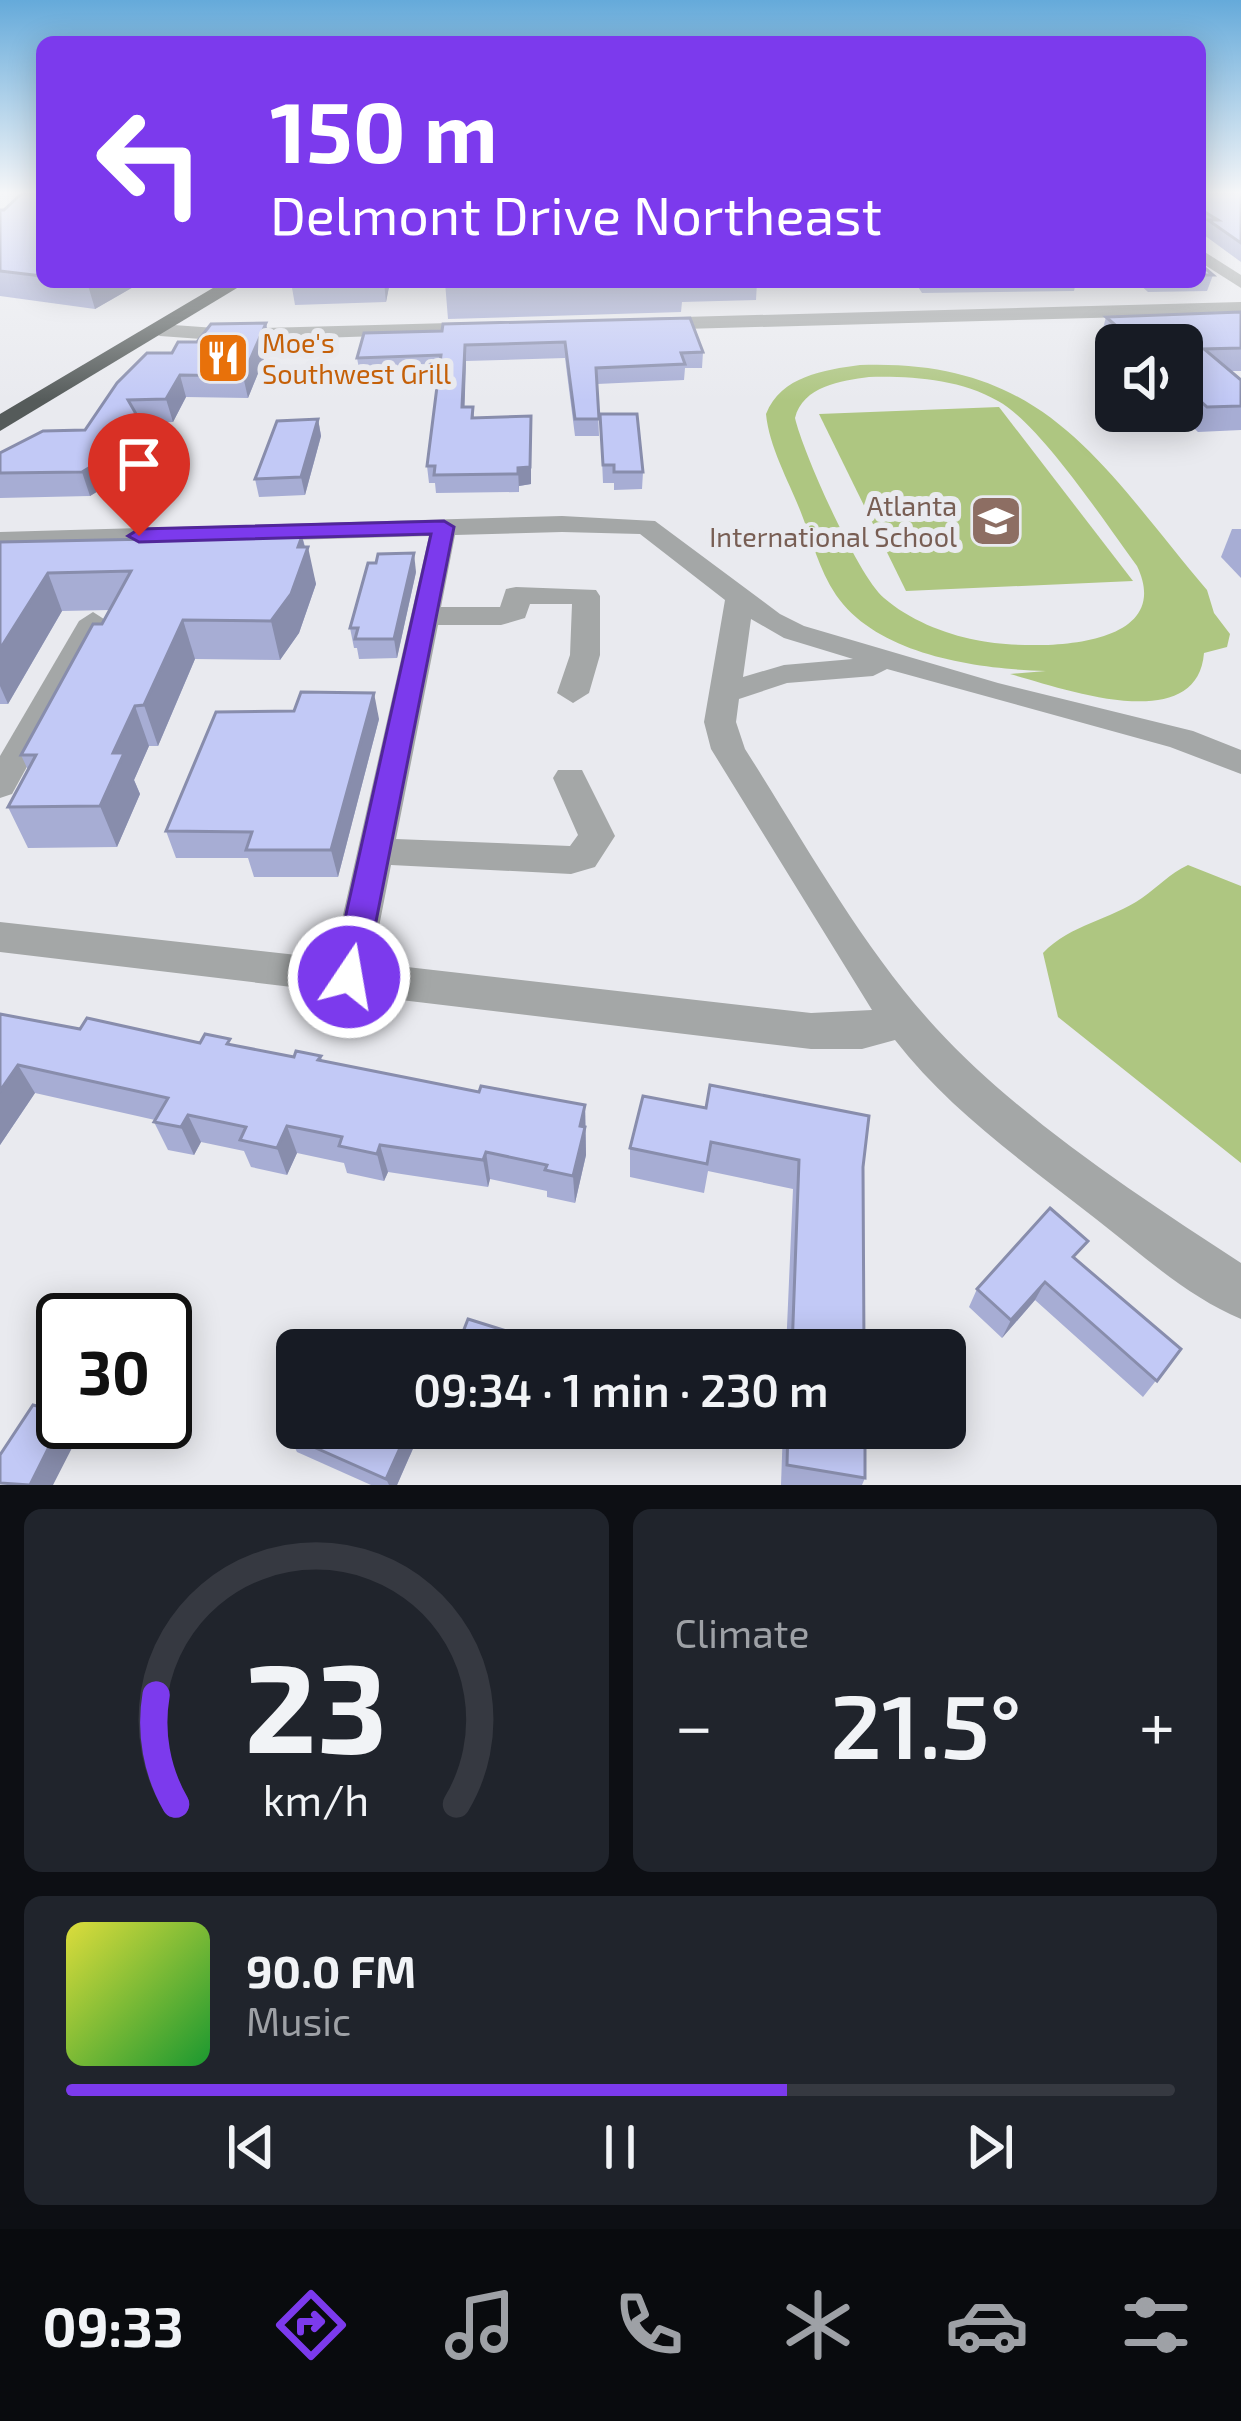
<!DOCTYPE html>
<html lang="en">
<head>
<meta charset="utf-8">
<style>
	body { margin:0; font-family:"Exo 2",sans-serif; background:#20242c; color:#f1f3f6; height:100vh; display:flex; flex-direction:column; font-size:45px; white-space:nowrap }
	* { box-sizing:border-box; margin:0 }
	p { font-size:39px; color:#9ea1a6 }
	.icon { flex:none; width:66px; height:66px; fill:none; stroke:currentColor; stroke-width:2; stroke-linecap:round; stroke-linejoin:round }
	.map { position:relative; height:1485px; overflow:hidden }
	.drawer { display:flex; flex-direction:column; gap:24px; padding:24px; background:#0d0f14; flex:1 }
	.drawer>* { flex:none }
	.hud { position:absolute; left:36px; top:36px; width:1170px; height:252px; border-radius:18px; box-shadow:0 6px 30px #0003; background:#7c3aed; color:#fff; overflow:hidden }
	.tools { position:absolute; left:1095px; top:324px; display:grid; gap:24px }
	.tools a { display:grid; place-items:center; width:108px; height:108px; border-radius:18px; background:#171b24; box-shadow:0 6px 30px #0003; font-size:60px }
	.speed { position:absolute; left:36px; top:1293px; display:flex; gap:24px; font-size:60px; font-weight:700; text-align:center }
	.speed>* { display:grid; place-content:center; width:156px; height:156px; border-radius:50%; background:#171b24; box-shadow:0 6px 30px #0003; line-height:1 }
	.speed .limit { border:6px solid #111; border-radius:18px; background:#fff; color:#111 }
	.pin { position:absolute; display:grid; place-items:center; width:102px; height:102px; color:#fff; margin:-123px -51px; border-radius:50% 50% 50% 0; rotate:-45deg; box-shadow:0 0 12px #0007 }
	.pin .icon { rotate:45deg }
	.me { position:absolute; width:132px; margin:-66px; rotate:12deg; stroke-linejoin:round; filter:drop-shadow(0 0 9px #0008) }
	.turn { display:flex; align-items:center; gap:42px; height:252px; padding:0 36px; font-size:54px }
	.turn .icon { width:156px; height:156px; stroke-width:2.5 }
	.turn b { display:block; font-size:84px; line-height:102px }
	.big { font-size:90px; font-weight:600; line-height:1.1 }
	.drawer .card { flex:1; display:flex; flex-direction:column; justify-content:center; gap:18px; min-width:0; padding:0 42px; border-radius:18px; background:#20242c }
	.drawer .dial { align-items:center; gap:0 }
	.dial svg { height:312px; overflow:visible; fill:none; stroke:#363941; stroke-width:7; stroke-linecap:round; text-anchor:middle }
	.dial text { fill:#f1f3f6; stroke:none }
	.song { display:flex; align-items:center; gap:36px }
	.cover { width:144px; height:144px; border-radius:18px; background:linear-gradient(135deg,hsl(60 70% 55%),hsl(130 70% 35%)) }
	.played { height:12px; border-radius:6px; background:linear-gradient(90deg,#7c3aed 65%,#363941 65%) }
	.keys { display:flex; justify-content:space-around; direction:ltr }
	.heat { display:flex; justify-content:space-between; align-items:center; font-size:66px; direction:ltr }
	.drawer .tiles { flex:1; display:grid; gap:24px; grid-template-columns:1fr 1fr }
	.card:last-child { grid-column:span 2 }
	.trip { position:absolute; left:276px; top:1329px; width:690px; height:120px; border-radius:18px; background:#171b24; box-shadow:0 6px 30px #0003; font-weight:600; line-height:120px; text-align:center }
	.menu { display:flex; height:192px; justify-content:space-around; align-items:center; background:#090b0e; color:#9ea1a6 }
	.menu .icon { width:84px; height:84px }
	.menu .selected { color:#7c3aed }
	.menu b { font-size:54px; color:#f1f3f6 }
	.map>svg:first-child { display:block }
	.green { fill:#aec681; fill-rule:evenodd }
	.lines { fill:none; stroke-linecap:round; stroke-linejoin:round }
	.street { fill:#a4a7a7; fill-rule:evenodd }
	.highway { fill:#555b5a; fill-rule:evenodd }
	.wall { fill:#a7add4 }
	.shaded-wall { fill:#888dac }
	.building { fill:#c2c9f6; stroke:#888dac; stroke-width:3 }
	.route { fill:#7c3aed; stroke:#51269a; stroke-width:3 }
	.labels { text-anchor:middle; dominant-baseline:central; stroke-width:12; stroke-linejoin:round; paint-order:stroke }
	.far-food-label { font-size:27px; fill:#c56008; stroke:#e9eaef; text-anchor:start }
	.far-education-label { font-size:27px; fill:#785e54; stroke:#e9eaef; text-anchor:end }
</style>
</head>
<body>
<div class="map">
<svg width="1241" height="1485" viewBox="0 0 1241 1485">
	<rect width="100%" height="100%" fill="#e9eaef"/>
	<g class="green">
		<path d="M860 365C1046 358 1100 464 1207 590L1214 613 1230 634 1227 647 1204 653C1197 738 1062 688 1010 674L1046 671C979 669 878 656 836 595 819 570 811 537 800 510 788 480 769 446 766 414 781 376 824 370 860 365ZM869 377C912 376 959 379 998 401 1040 424 1106 524 1137 566 1179 654 1023 650 976 640 944 634 908 619 884 598 858 576 803 453 795 418 803 386 841 381 869 377Z"/>
		<polygon points="999,407 1133,581 906,591 819,414"/>
		<path d="M1188 865 1241 886V1163L1058 1017 1043 953C1071 924 1110 920 1142 898 1159 886 1169 874 1188 865Z"/>
	</g>
	<g class="lines">
		<g class="street">
			<polygon points="1200,249 1241,275 1241,288 1200,262"/>
			<polygon points="1241,302 1241,314 647,330 637,324 647,318"/>
			<polygon points="487,322 497,328 494,332 229,341 160,336 150,330 160,324 229,329"/>
			<path d="M562 516 655 521 780 614 804 626 998 683 1193 731 1241 750V774L1170 747 887 669 873 676 787 683 739 699 736 722 745 749C805 843 861 946 936 1028 1020 1119 1138 1196 1241 1263V1319C1188 1297 1141 1254 1096 1219 1025 1163 950 1111 895 1040L862 1049H811L0 952V922L333 959 429 536 0 548V532ZM562 532 640 534 725 600 704 722 711 749 872 1010 811 1013 372 963 391 865 571 874 595 867 615 836 582 770H558L553 778 578 835 570 846 396 839 438 625H501L525 618 530 604H572L570 655 557 693 573 703 589 693 600 655V596L596 590 516 587 506 589 500 607H441L455 535ZM751 619 784 638 853 659 784 665 743 677Z"/>
			<polygon points="93,612 107,621 12,794 0,798 0,756 79,621"/>
		</g>
		<polygon class="highway" points="223,282 247,282 0,431 0,414"/>
	</g>
	<g class="wall">
		<polygon points="42,193 42,282 142,282 95,309 0,296 0,210"/>
		<polygon points="1200,193 1241,193 1241,262 1204,235 1205,230 1200,226"/>
		<polygon points="1200,264 1213,275 1207,291 1148,292 1137,282 1200,282"/>
		<polygon points="291,282 390,282 386,302 295,305"/>
		<polygon points="445,282 757,282 756,300 682,302 681,312 448,319"/>
		<polygon points="915,282 1076,282 1074,291 922,293"/>
		<polygon points="1241,312 1241,371 1231,371 1241,380 1241,430 1198,432 1176,411 1182,411 1182,345 1116,345 1116,355 1100,340 1106,317"/>
		<polygon points="442,331 703,352 702,368 685,368 684,380 597,384 599,436 575,436 565,358 466,361 464,407 473,407 474,418 531,416 531,484 519,486 519,492 436,493 435,483 429,483 427,466 439,371 360,374 357,358"/>
		<polygon points="270,344 248,398 186,397 173,422 141,423 147,433 154,457 90,496 0,498 0,453 85,430 172,353"/>
		<polygon points="600,414 643,472 642,489 614,490 614,483 603,483"/>
		<polygon points="318,419 321,436 305,495 259,497 255,479"/>
		<polygon points="1232,529 1241,529 1241,578 1221,557"/>
		<polygon points="302,536 316,584 299,633 280,660 195,659 158,746 149,746 134,780 140,794 117,847 28,848 8,807 28,770 21,755 110,610 62,611 8,704 0,704 0,542"/>
		<polygon points="416,572 397,658 359,659 357,648 354,648 350,628"/>
		<polygon points="379,719 338,877 254,877 248,858 176,858 166,831"/>
		<polygon points="0,1014 80,1029 232,1045 294,1057 321,1056 322,1061 479,1092 585,1105 586,1155 575,1203 547,1197 547,1191 490,1179 488,1187 388,1172 384,1181 347,1173 344,1163 297,1153 287,1175 251,1167 244,1151 201,1142 194,1155 168,1150 154,1122 155,1120 35,1093 0,1145"/>
		<polygon points="643,1096 863,1167 864,1350 786,1350 793,1189 708,1171 704,1193 630,1177 630,1148"/>
		<polygon points="1076,1260 1181,1349 1143,1397 1035,1300 1002,1338 969,1307 977,1289"/>
		<polygon points="422,1428 397,1485 371,1485 297,1452 289,1436"/>
		<polygon points="499,1428 535,1428 532,1439"/>
		<polygon points="783,1428 865,1428 865,1478 862,1485 781,1485"/>
	</g>
	<g class="shaded-wall">
		<polygon points="87,282 142,282 95,309"/>
		<polygon points="384,282 390,282 386,302"/>
		<polygon points="266,323 270,344 248,398 243,376"/>
		<polygon points="465,345 466,361 464,424 462,407"/>
		<polygon points="180,375 186,397 173,422 166,399"/>
		<polygon points="531,416 531,484 519,486 519,492 518,468"/>
		<polygon points="318,419 321,436 305,495 301,477"/>
		<polygon points="147,433 154,457 90,496 82,472"/>
		<polygon points="302,536 306,553 308,547 316,584 299,633 280,660 271,621"/>
		<polygon points="414,553 416,572 397,658 394,639"/>
		<polygon points="48,573 62,611 8,704 0,686 0,649"/>
		<polygon points="183,620 195,659 158,746 144,705"/>
		<polygon points="374,693 379,719 338,877 331,850"/>
		<polygon points="135,706 149,746 134,780 140,794 117,847 100,806 113,753"/>
		<polygon points="18,1065 35,1093 0,1145 0,1091"/>
		<polygon points="585,1105 586,1155 575,1203 573,1176 580,1126"/>
		<polygon points="188,1115 201,1142 194,1155 181,1127"/>
		<polygon points="287,1126 297,1153 287,1175 277,1148"/>
		<polygon points="380,1145 388,1172 384,1181 377,1154"/>
		<polygon points="486,1152 490,1179 488,1187 483,1160"/>
		<polygon points="1045,1282 1035,1300 1002,1338 1011,1320"/>
		<polygon points="172,1364 184,1381 165,1408 165,1375"/>
		<polygon points="57,1411 63,1418 63,1422 66,1422 71,1428 66,1438 73,1446 53,1485 30,1485 48,1427"/>
		<polygon points="409,1428 422,1428 397,1485 389,1485 386,1479"/>
	</g>
	<g class="building">
		<polygon points="22,193 42,193 42,276 0,271 0,210 4,210"/>
		<polygon points="1200,193 1241,193 1241,243 1208,220 1218,220 1200,209"/>
		<polygon points="1200,264 1213,275 1200,275"/>
		<polygon points="1241,312 1241,348 1204,349 1241,380 1241,406 1207,407 1182,384 1182,345 1138,345 1106,317"/>
		<polygon points="690,318 703,352 681,353 685,364 596,368 599,419 575,419 565,342 465,345 462,407 473,407 472,418 531,416 530,467 518,468 518,474 434,475 435,466 427,466 441,355 357,358 364,333 442,331 443,324"/>
		<polygon points="266,323 243,376 180,375 166,399 128,400 147,433 82,472 0,473 0,453 43,431 85,430 117,383 147,353 172,353 178,342 197,342 211,324"/>
		<polygon points="600,414 637,414 643,472 614,472 614,465 603,465"/>
		<polygon points="318,419 301,477 255,479 277,421"/>
		<polygon points="302,536 298,547 308,547 291,594 271,621 183,620 144,705 135,706 113,753 124,753 100,806 8,807 36,755 21,755 93,624 102,624 131,571 48,573 0,649 0,542"/>
		<polygon points="414,553 394,639 355,639 358,628 350,628 368,563 376,563 378,554"/>
		<polygon points="301,692 374,693 331,850 246,850 252,832 166,831 216,712 294,711"/>
		<polygon points="0,1014 80,1029 87,1018 200,1043 205,1034 230,1039 227,1044 294,1057 296,1051 321,1056 318,1060 479,1092 481,1086 585,1105 580,1126 585,1127 573,1176 545,1170 547,1165 486,1152 483,1160 380,1145 377,1154 339,1146 342,1137 287,1126 277,1148 240,1140 246,1127 188,1115 181,1127 154,1122 168,1098 18,1065 0,1091"/>
		<polygon points="710,1085 869,1116 863,1167 864,1350 792,1350 799,1160 711,1142 707,1164 630,1148 643,1096 706,1108"/>
		<polygon points="1050,1208 1088,1241 1073,1257 1181,1349 1157,1381 1045,1282 1011,1320 977,1289"/>
		<polygon points="468,1319 554,1346 553,1350 456,1350"/>
		<polygon points="165,1360 172,1364 165,1375"/>
		<polygon points="33,1405 57,1411 48,1427 58,1429 30,1485 0,1483 0,1455"/>
		<polygon points="297,1420 297,1428 409,1428 386,1479 289,1436"/>
		<polygon points="788,1428 865,1428 865,1478 787,1465"/>
	</g>
	<linearGradient id="sky" x2="0" y2="1"><stop stop-color="#65aada"/><stop offset="0.48" stop-color="#f5f6f8"/><stop offset="1" stop-color="#f5f6f8" stop-opacity="0"/></linearGradient>
	<rect width="1241" height="401" fill="url(#sky)"/>
	<polygon class="route" points="444,521 454,527 365,977 361,987 349,991 337,987 332,977 431,534 139,542 128,536 139,529"/>
	<defs>
		<g id="restaurant-square" transform="scale(2.7)"><rect x="-9" y="-9" width="18" height="18" rx="4" fill="#e8710a" stroke="#e9eaef"/><path d="M-5-6h1v4h1v-4h1v4h1v-4h1v5L-1.5 .5V6h-2V.5L-5-1ZM5-6V6H3V1.5H1.5Q1.5-4 5-6Z" fill="#fff"/></g>
		<g id="school-square" transform="scale(2.7)"><rect x="-9" y="-9" width="18" height="18" rx="4" fill="#8d6e63" stroke="#e9eaef"/><path d="M0-5L7-2L0 1L-7-2ZM-4 1L0 2.5L4 1V4Q0 6-4 4Z" fill="#fff"/></g>
	</defs>
	<g fill-rule="evenodd">
		<use href="#restaurant-square" x="223" y="358"/>
		<use href="#school-square" x="996" y="521"/>
	</g>
	<g class="labels">
		<g class="far-food-label">
			<text x="262" y="342">Moe's<tspan x="262" dy="31">Southwest Grill</tspan></text>
		</g>
		<g class="far-education-label">
			<text x="957" y="505">Atlanta<tspan x="957" dy="31">International School</tspan></text>
		</g>
	</g>
</svg>
<div class="tools">
<a><svg class="icon" aria-label="sound" viewBox="0 0 24 24"><path d="M4 9h4l5-4v14l-5-4H4zM17 9q2 3 0 6"/></svg></a>
</div>
<div class="speed"><div class="limit">30</div></div>
<div class="pin" style="left:139px;top:536px;background:#d93025"><svg class="icon" aria-label="arrive" viewBox="0 0 24 24"><path d="M6 21V4h12l-3 4 3 4H6"/></svg></div>
<svg class="me" style="left:349px;top:977px" viewBox="-20 -20 40 40"><circle r="17" fill="#7c3aed" stroke="#fff" stroke-width="3"/><path d="M0-11L8 9 0 5-8 9z" fill="#fff"/></svg>
<div class="trip">09:34 · 1 min · 230 m</div>
<div class="hud">
<div class="turn"><svg class="icon" aria-label="left" viewBox="0 0 24 24"><path d="M17 20v-9H6M10 6l-5 5 5 5"/></svg><div><b>150 m</b>Delmont Drive Northeast</div></div>
</div>
</div>
<section class="drawer">
<div class="tiles">
<div class="card dial"><svg viewBox="0 0 100 80">
<path d="M14 69A42 42 0 1 1 86 69"/>
<path d="M14 69A42 42 0 0 1 9 41" stroke="#7c3aed"/>
<text x="50" y="56" font-size="32" font-weight="700">23</text>
<text x="50" y="72" font-size="11">km/h</text>
</svg></div>
<div class="card"><p>Climate</p>
<div class="heat"><a>−</a><b class="big">21.5°</b><a>+</a></div>
</div>
<div class="card">
<div class="song"><i class="cover"></i><div><b>90.0 FM</b><p>Music</p></div></div>
<div class="played"></div>
<div class="keys"><svg class="icon" aria-label="previous" viewBox="0 0 24 24"><path d="M18 5L8 12l10 7zM5 5v14"/></svg><svg class="icon" aria-label="pause" viewBox="0 0 24 24"><path d="M8 5v14M16 5v14"/></svg><svg class="icon" aria-label="next" viewBox="0 0 24 24"><path d="M6 5l10 7-10 7zM19 5v14"/></svg></div>
</div>
</div>
</section>
<nav class="menu">
<b>09:33</b>
<svg class="icon selected" aria-label="directions" viewBox="0 0 24 24"><path d="M12 3l9 9-9 9-9-9zM9 14v-3h6M13 9l2 2-2 2"/></svg>
<svg class="icon" aria-label="music" viewBox="0 0 24 24"><path d="M9 18V5l10-2v13"/><circle cx="6" cy="18" r="3"/><circle cx="16" cy="16" r="3"/></svg>
<svg class="icon" aria-label="phone" viewBox="0 0 24 24"><path d="M5 4h4l2 5-3 2q2 4 5 5l2-3 5 2v4C11 20 4 13 5 4z"/></svg>
<svg class="icon" aria-label="climate" viewBox="0 0 24 24"><path d="M12 3v18M4 7l16 10M4 17L20 7"/></svg>
<svg class="icon" aria-label="car" viewBox="0 0 24 24"><path d="M5 17H2v-5l4-1 3-4h7l3 4 3 1v5h-3M9 17h6M6 11h13"/><circle cx="7" cy="17" r="2"/><circle cx="17" cy="17" r="2"/></svg>
<svg class="icon" aria-label="filters" viewBox="0 0 24 24"><path d="M4 7h16M4 17h16"/><circle cx="9" cy="7" r="2"/><circle cx="15" cy="17" r="2"/></svg>
</nav>
</body>
</html>
